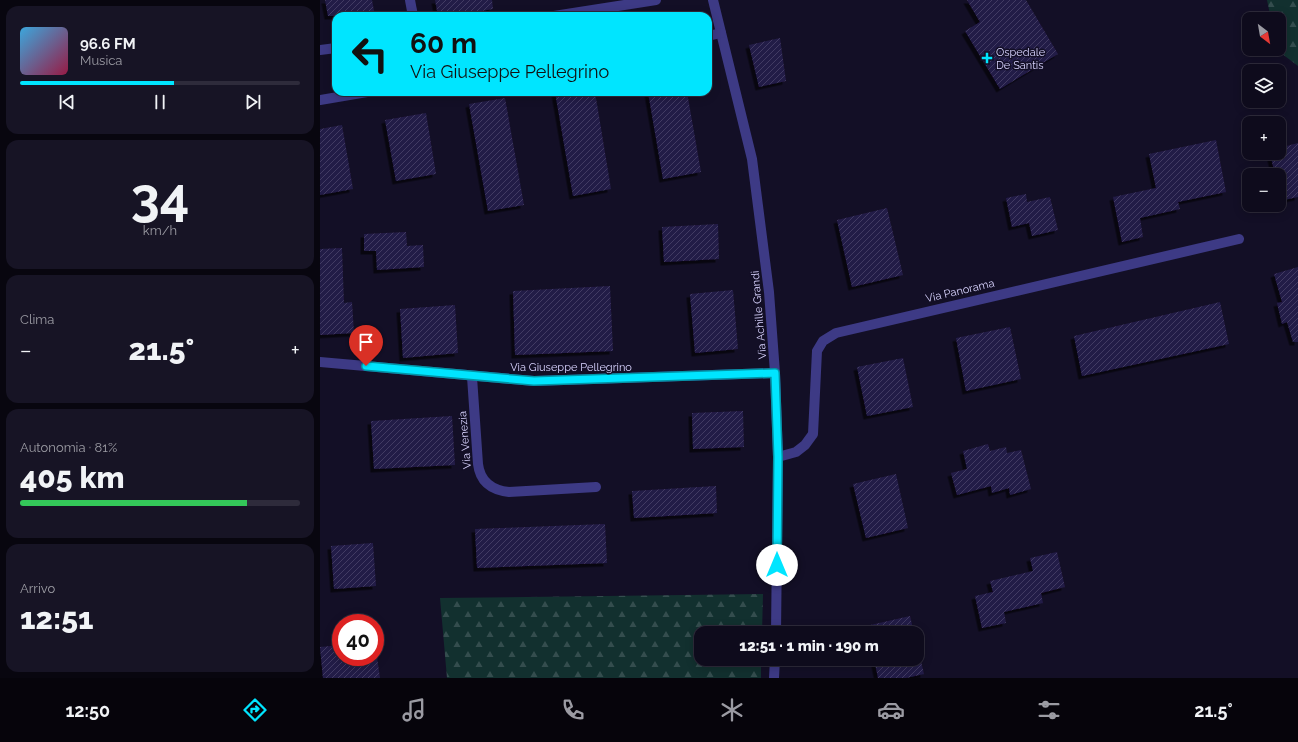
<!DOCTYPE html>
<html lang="it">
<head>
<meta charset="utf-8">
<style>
	body { margin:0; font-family:Raleway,sans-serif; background:#171425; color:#f1f3f6; height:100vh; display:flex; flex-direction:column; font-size:15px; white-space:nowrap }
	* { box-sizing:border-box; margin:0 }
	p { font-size:13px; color:#9b9ba3 }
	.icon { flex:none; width:22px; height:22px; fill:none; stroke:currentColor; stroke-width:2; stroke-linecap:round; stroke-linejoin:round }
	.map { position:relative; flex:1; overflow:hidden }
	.drawer { display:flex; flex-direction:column; gap:6px; padding:6px; background:#08060f; width:320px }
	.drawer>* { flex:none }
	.hud { position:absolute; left:12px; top:12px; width:380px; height:84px; border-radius:12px; box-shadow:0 2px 10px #0003,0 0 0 1px #2e2b3b; background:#00e5ff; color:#111; overflow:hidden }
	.needle { width:26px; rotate:149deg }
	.tools { position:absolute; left:922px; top:12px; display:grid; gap:8px }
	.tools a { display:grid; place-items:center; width:44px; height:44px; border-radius:8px; background:#0e0b1c; box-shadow:0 2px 10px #0003,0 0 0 1px #2e2b3b; font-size:20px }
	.speed { position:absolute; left:12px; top:614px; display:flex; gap:8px; font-size:20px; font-weight:700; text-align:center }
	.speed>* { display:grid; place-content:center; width:52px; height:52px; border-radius:50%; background:#0e0b1c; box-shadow:0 2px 10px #0003,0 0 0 1px #2e2b3b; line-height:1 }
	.speed .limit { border:6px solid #d22; background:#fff; color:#111 }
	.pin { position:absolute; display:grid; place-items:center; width:34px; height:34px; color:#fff; margin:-41px -17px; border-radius:50% 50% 50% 0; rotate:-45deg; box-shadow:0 0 4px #0007 }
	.pin .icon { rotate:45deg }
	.me { position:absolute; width:44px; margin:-22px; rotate:0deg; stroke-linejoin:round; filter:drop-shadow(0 0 3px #0008) }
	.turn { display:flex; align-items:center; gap:14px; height:84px; padding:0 12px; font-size:18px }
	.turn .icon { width:52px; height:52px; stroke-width:2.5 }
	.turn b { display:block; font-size:28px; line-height:34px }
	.big { font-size:30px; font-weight:800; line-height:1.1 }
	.drawer .widget { flex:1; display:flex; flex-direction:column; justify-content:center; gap:6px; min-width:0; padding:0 14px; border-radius:12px; background:#171425 }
	.drawer .dial { align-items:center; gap:0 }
	.dial b { font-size:52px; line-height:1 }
	.song { display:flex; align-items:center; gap:12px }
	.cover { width:48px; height:48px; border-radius:6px; background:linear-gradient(135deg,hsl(200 70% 55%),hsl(340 70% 35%)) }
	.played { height:4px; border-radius:2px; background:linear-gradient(90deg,#00e5ff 55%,#2e2b3b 55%) }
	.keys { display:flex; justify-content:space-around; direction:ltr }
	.heat { display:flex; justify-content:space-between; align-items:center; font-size:22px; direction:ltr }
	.charge { height:6px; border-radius:3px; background:linear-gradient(90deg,#34c759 81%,#2e2b3b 0) }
	.trip { position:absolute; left:374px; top:626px; width:230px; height:40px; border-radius:12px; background:#0e0b1c; box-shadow:0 2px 10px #0003,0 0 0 1px #2e2b3b; font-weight:800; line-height:40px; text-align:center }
	.dock { display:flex; height:64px; justify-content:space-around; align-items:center; background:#06040b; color:#9b9ba3 }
	.dock .icon { width:28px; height:28px }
	.dock .on { color:#00e5ff }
	.dock b { font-size:18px; color:#f1f3f6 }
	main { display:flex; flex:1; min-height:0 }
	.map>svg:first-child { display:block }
	.forest { fill:url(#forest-firs) }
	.building { fill:url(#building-hatch); filter:url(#shadow) }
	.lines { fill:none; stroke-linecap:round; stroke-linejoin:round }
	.minor { stroke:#3d3a85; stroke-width:10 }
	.route-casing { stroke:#0095a6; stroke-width:10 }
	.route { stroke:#00e5ff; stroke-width:7 }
	.poi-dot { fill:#00e5ff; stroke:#130f26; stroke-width:1.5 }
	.labels { text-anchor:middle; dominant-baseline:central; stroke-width:3; stroke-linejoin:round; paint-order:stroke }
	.poi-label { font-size:11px; fill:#d9d4ff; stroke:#130f26; text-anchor:start }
	.street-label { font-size:11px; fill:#d9d4ff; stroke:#130f26 }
</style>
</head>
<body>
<main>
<section class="drawer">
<div class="widget">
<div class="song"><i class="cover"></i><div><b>96.6 FM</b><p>Musica</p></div></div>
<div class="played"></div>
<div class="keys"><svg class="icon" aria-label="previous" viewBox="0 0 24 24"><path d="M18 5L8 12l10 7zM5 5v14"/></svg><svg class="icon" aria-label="pause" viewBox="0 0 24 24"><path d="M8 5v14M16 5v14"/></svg><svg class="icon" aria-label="next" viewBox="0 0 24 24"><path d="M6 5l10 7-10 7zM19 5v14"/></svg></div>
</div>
<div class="widget dial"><b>34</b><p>km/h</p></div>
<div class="widget"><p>Clima</p>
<div class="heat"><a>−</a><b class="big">21.5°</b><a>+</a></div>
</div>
<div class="widget"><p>Autonomia · 81%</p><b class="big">405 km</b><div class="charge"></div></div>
<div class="widget"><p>Arrivo</p><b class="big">12:51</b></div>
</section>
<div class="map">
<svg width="978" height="678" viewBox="0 0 978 678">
	<defs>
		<pattern id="forest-firs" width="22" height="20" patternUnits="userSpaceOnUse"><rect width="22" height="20" fill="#12302f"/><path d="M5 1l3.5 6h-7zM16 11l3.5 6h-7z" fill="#344d4e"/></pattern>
		<pattern id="building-hatch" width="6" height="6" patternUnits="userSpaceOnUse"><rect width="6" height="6" fill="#241b47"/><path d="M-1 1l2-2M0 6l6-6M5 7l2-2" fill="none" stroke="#433b63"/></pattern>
		<filter id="shadow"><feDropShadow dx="-3.5" dy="3.5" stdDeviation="0" flood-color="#0009"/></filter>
	</defs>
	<rect width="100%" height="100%" fill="#130f26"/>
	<g class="forest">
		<polygon points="947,0 978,0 978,66 957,50 959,49 959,19 951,19"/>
		<polygon points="443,594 442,633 381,633 381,659 441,659 441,678 127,678 120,598"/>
	</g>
	<g class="building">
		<polygon points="5,0 52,0 55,16 8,16"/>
		<polygon points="115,0 172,0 173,9 132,16 118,16"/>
		<polygon points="647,0 706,0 738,54 680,89 645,31 660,22"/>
		<polygon points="460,38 466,81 439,87 429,45"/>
		<polygon points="235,92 275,92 291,189 253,196"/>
		<polygon points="328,92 367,92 381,172 343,179"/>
		<polygon points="185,98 204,205 168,211 149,104"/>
		<polygon points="106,113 116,174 76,181 65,120"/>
		<polygon points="22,125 33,189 0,195 0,129"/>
		<polygon points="896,140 906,192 858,202 860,209 820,218 823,237 802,242 793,197 836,188 829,154"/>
		<polygon points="978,143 978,197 959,201 959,175 955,175 950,153 959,153 959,148"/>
		<polygon points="706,194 707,202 730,197 738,230 712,236 709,223 692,227 686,198"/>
		<polygon points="567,208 583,275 532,287 517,220"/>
		<polygon points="398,224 399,259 344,262 342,227"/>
		<polygon points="86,232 87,246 103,245 104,267 57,270 56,251 44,251 44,234"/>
		<polygon points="22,248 24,303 32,302 34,333 0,335 0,249"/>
		<polygon points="978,267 978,342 973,342 967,322 962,324 957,303 962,302 954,274"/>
		<polygon points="290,286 293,351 195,355 193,291"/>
		<polygon points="413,290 418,349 375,353 370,294"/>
		<polygon points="900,302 909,344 762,376 754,336"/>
		<polygon points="135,305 138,353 83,358 80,309"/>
		<polygon points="690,327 701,379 646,391 636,338"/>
		<polygon points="583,358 593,407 547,416 537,367"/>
		<polygon points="423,411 424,447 373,449 372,413"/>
		<polygon points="132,416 135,465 54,469 51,421"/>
		<polygon points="668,444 670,451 686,447 687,453 701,450 711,489 690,495 689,488 672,493 671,486 637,495 631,473 647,469 643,451"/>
		<polygon points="576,474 588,528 546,538 533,484"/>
		<polygon points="396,486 397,513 314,518 312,491"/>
		<polygon points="285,524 287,563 157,568 155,529"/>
		<polygon points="53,543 56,586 14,589 11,546"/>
		<polygon points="737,552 745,587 721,593 723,603 684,612 686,623 662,628 655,596 673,592 670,581 713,571 710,558"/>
		<polygon points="590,616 594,633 548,633 546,626"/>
		<polygon points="597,644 604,674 586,678 558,678 554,659 597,659"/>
		<polygon points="21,645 21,657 57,657 60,678 3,678 0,647"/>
	</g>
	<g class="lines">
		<g class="minor">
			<polyline points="90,0 93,16"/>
			<polyline points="393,0 432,159 449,292 455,373 458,457 456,633"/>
			<polyline points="234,16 336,0"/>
			<polyline points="388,36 401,33"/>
			<polyline points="0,50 16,48"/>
			<polyline points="0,100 47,92"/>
			<polyline points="0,362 214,381 455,373"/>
			<path d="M152 377 158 464C160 481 171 490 189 492L276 487"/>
			<polyline points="458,457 476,452 485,445 493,434 497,351 503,341 516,333 919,239"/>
			<polyline points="454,678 455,659"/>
		</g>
	</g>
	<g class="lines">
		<g class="route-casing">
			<polyline id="route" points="46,366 214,381 455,373 458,457 457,565"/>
		</g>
		<use href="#route" class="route"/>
	</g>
	<path class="poi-dot" d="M665 52h4v4h4v4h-4v4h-4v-4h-4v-4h4z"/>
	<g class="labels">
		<g class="poi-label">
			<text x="676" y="52">Ospedale<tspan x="676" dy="13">De Santis</tspan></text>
		</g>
		<g class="street-label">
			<text transform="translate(640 291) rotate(-13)">Via Panorama</text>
			<text transform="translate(439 315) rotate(-95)">Via Achille Grandi</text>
			<text x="251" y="367">Via Giuseppe Pellegrino</text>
			<text transform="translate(145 440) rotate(-95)">Via Venezia</text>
		</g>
	</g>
</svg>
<div class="tools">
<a><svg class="needle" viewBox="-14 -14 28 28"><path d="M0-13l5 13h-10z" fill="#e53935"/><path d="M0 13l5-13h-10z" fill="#9b9ba3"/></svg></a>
<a><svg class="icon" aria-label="layers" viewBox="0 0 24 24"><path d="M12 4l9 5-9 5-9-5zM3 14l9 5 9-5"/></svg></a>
<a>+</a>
<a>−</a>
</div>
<div class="speed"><div class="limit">40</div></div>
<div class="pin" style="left:46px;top:366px;background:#d93025"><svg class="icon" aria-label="arrive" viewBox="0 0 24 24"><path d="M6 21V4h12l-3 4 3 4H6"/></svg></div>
<svg class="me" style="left:457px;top:565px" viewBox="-20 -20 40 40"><circle r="19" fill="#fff"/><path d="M0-13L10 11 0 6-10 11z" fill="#00e5ff"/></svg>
<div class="trip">12:51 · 1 min · 190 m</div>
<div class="hud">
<div class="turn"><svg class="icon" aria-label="left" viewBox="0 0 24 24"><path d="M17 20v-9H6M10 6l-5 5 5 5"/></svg><div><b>60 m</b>Via Giuseppe Pellegrino</div></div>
</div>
</div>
</main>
<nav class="dock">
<b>12:50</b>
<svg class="icon on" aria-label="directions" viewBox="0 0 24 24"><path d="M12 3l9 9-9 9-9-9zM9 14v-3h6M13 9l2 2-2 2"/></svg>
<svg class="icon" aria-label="music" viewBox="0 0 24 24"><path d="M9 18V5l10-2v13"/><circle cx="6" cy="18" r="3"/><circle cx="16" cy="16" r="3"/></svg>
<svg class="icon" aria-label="phone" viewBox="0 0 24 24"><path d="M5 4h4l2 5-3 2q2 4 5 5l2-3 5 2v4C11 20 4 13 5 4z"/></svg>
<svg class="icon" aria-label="climate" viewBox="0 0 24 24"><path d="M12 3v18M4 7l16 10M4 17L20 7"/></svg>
<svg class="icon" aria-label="car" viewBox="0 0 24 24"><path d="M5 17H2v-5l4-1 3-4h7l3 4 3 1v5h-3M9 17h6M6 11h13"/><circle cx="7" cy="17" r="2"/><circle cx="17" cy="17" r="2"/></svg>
<svg class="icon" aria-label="filters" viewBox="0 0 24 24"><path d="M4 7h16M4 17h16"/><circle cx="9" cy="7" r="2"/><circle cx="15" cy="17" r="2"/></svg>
<b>21.5°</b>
</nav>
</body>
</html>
